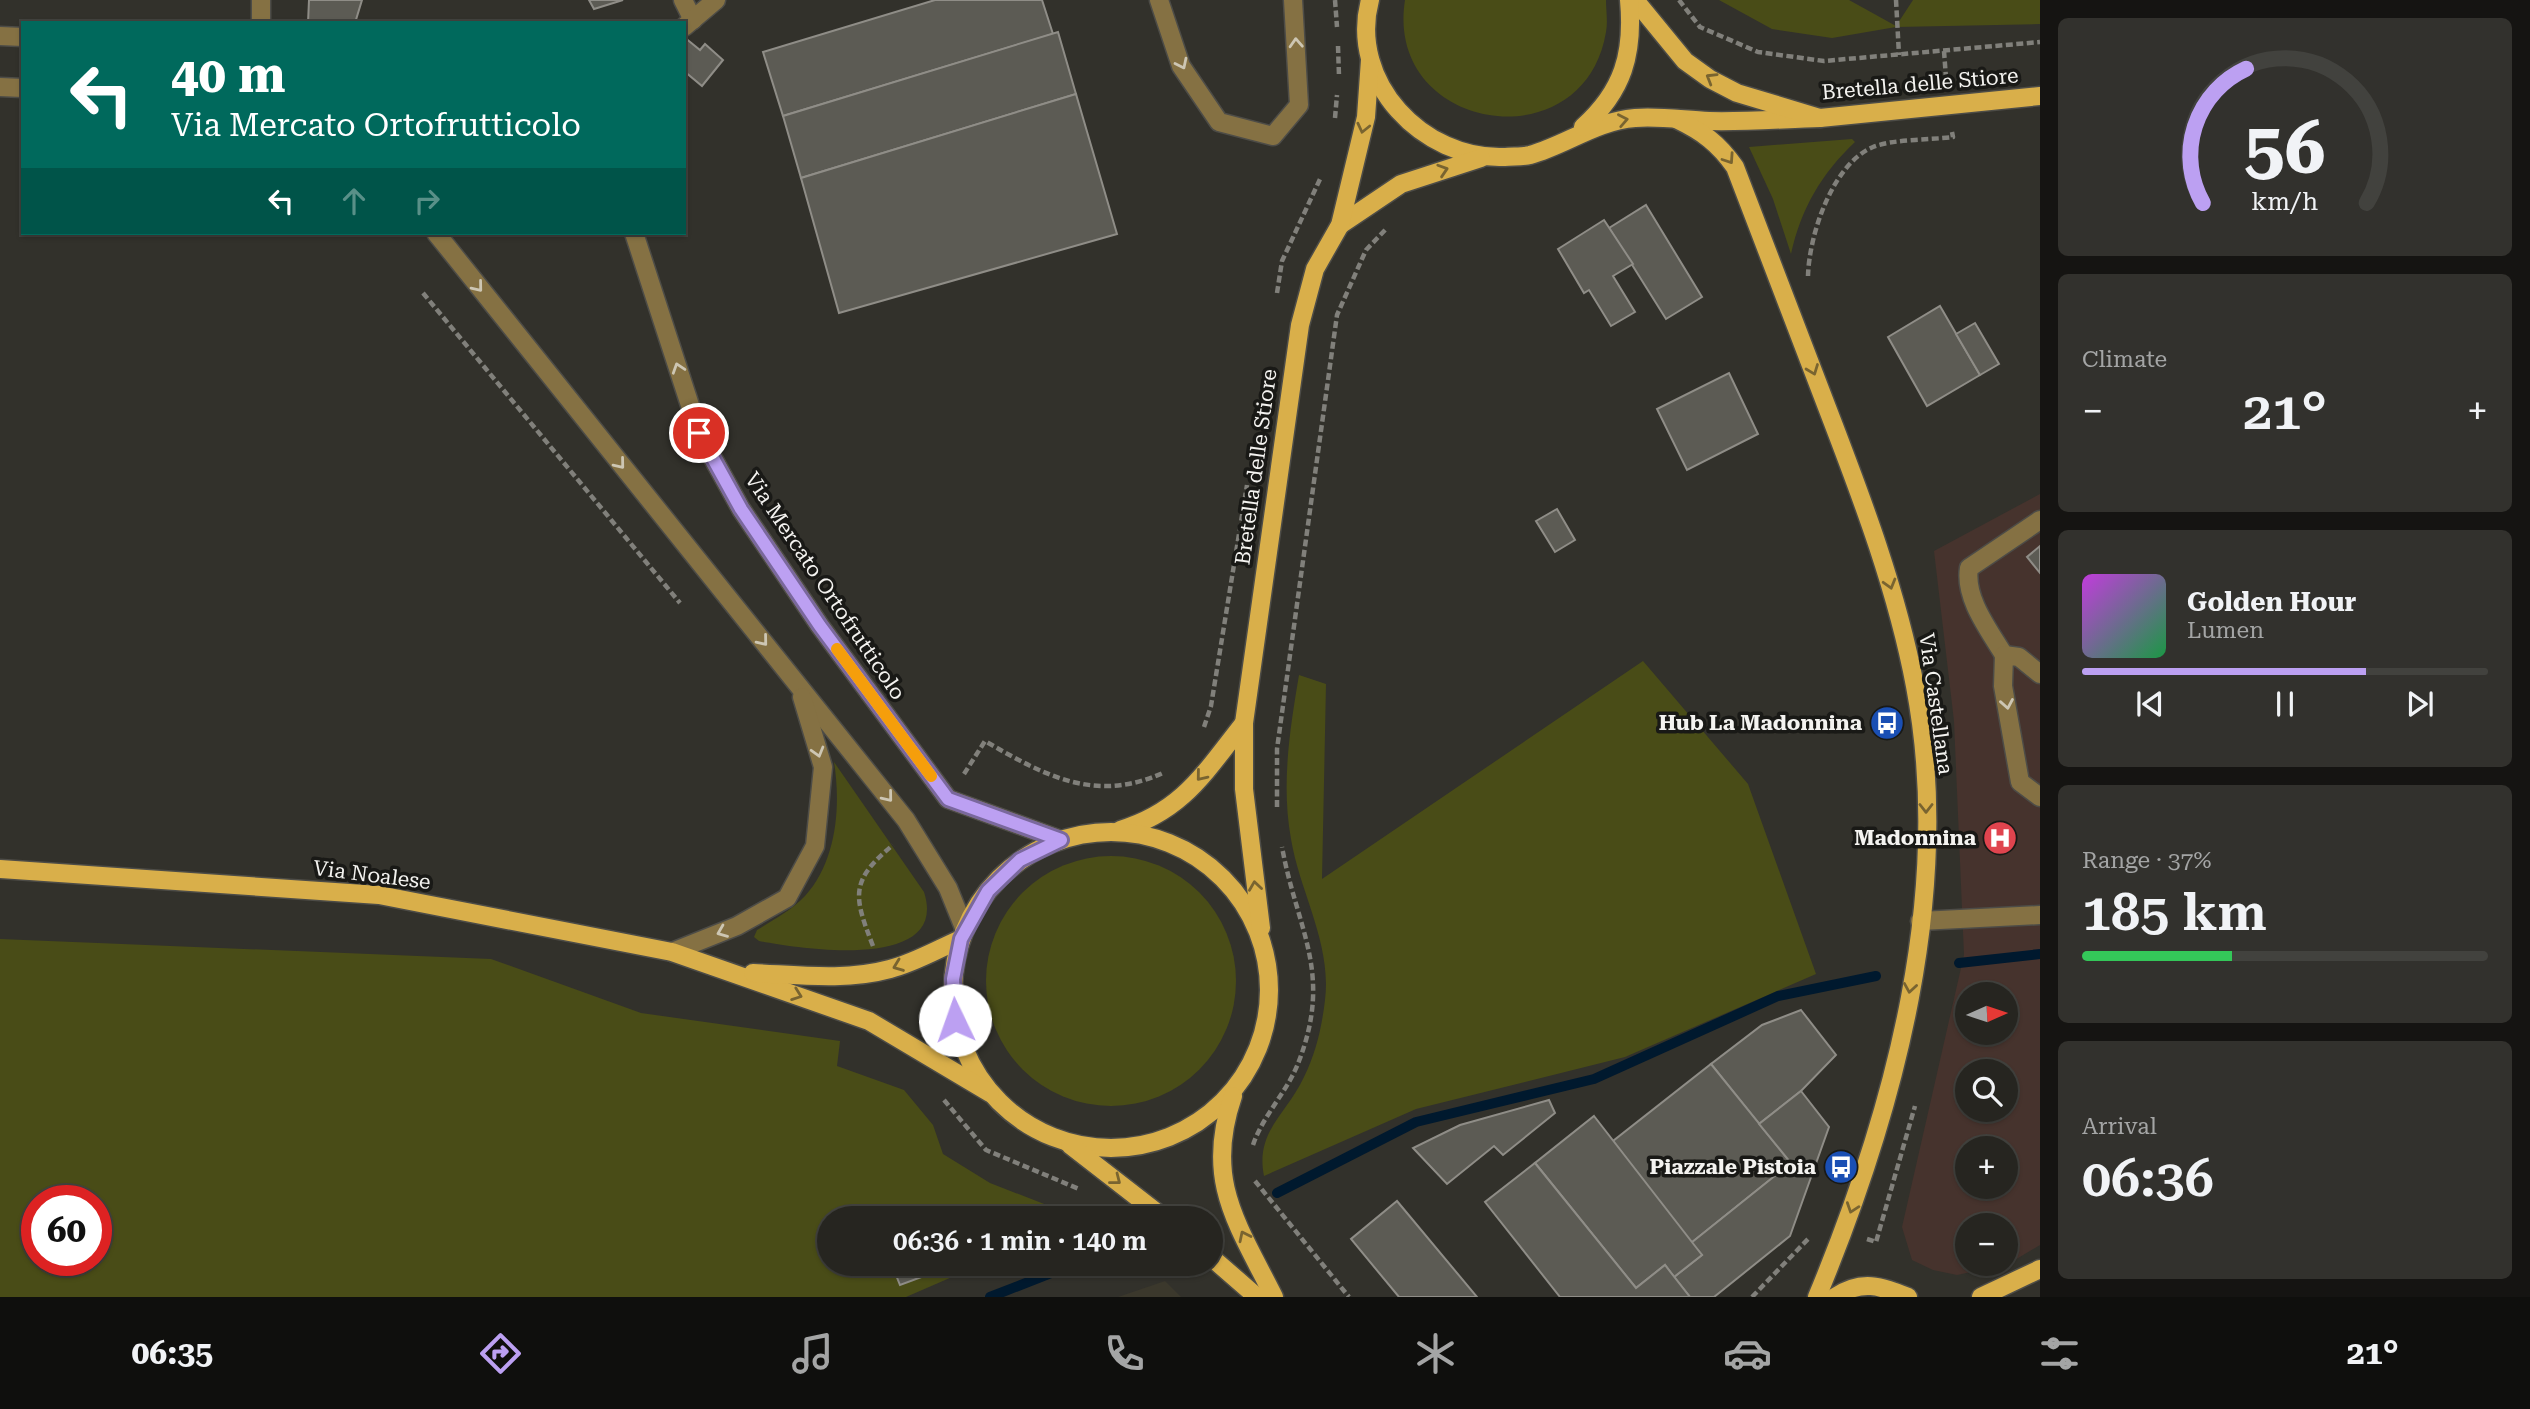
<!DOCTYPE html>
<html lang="en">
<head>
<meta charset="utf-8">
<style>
	body { margin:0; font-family:"Roboto Serif",serif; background:#32312d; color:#f1f3f6; height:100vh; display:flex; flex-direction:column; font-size:26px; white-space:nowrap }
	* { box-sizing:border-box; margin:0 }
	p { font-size:23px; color:#a4a5a5 }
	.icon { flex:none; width:38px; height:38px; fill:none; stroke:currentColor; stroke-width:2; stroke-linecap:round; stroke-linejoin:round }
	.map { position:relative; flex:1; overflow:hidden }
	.sheet { display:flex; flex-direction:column; gap:18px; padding:18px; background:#151412; width:490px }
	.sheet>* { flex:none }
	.top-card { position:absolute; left:21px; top:21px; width:665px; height:214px; border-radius:0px; box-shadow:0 2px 5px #0004,0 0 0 2px #42423e; background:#00695c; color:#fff; overflow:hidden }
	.needle { width:46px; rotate:87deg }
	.buttons { position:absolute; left:1955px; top:982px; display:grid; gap:14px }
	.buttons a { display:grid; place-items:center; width:63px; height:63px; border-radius:50%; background:#262520; box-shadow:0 2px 5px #0004,0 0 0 2px #42423e; font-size:35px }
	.speed { position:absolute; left:21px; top:1185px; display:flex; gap:14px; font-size:35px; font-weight:700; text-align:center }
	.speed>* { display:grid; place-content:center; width:91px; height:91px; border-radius:50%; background:#262520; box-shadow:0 2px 5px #0004,0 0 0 2px #42423e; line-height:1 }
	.speed .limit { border:10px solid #d22; background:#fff; color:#111 }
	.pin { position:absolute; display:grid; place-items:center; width:60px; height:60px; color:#fff; margin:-30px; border:4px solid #fff; border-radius:50%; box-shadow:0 2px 7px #0007 }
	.me { position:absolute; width:77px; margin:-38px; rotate:357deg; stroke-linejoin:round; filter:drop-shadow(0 0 5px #0008) }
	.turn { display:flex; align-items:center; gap:24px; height:147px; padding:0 35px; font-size:32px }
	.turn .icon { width:91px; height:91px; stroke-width:2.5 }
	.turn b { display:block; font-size:49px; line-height:60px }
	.lanes { display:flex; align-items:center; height:66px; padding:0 35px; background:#0003; justify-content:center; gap:35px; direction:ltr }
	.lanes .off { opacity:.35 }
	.big { font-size:52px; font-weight:600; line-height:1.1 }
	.sheet .widget { flex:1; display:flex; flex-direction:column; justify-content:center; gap:10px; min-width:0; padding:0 24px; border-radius:10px; background:#32312d }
	.sheet .dial { align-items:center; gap:0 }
	.dial svg { height:182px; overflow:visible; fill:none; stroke:#42423e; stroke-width:7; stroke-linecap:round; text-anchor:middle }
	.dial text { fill:#f1f3f6; stroke:none }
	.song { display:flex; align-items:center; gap:21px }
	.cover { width:84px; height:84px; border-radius:10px; background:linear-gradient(135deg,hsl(290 70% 55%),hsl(140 70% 35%)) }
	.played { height:7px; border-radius:4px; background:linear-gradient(90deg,#bca0f2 70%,#42423e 70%) }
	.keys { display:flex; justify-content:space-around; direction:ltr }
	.heat { display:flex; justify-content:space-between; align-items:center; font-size:38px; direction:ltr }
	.charge { height:10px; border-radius:5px; background:linear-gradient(90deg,#34c759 37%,#42423e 0) }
	.trip { position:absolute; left:817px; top:1206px; width:406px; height:70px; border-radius:35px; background:#262520; box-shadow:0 2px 5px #0004,0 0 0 2px #42423e; font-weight:600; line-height:70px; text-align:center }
	.tab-bar { display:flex; height:112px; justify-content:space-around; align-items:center; background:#0f0f0d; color:#a4a5a5 }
	.tab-bar .icon { width:49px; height:49px }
	.tab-bar .current { color:#bca0f2 }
	.tab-bar b { font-size:32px; color:#f1f3f6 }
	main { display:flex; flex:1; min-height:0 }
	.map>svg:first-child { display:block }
	.built { fill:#3b382c }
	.medical { fill:#46332d; fill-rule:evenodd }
	.green { fill:#494c17; fill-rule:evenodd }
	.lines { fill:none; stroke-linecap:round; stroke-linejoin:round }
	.stream { stroke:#00192e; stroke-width:10 }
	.building { fill:#5c5b54; stroke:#8f8d87; stroke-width:2 }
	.service-casing { stroke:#4d4c47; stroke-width:21 }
	.minor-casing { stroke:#4d4c47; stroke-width:21 }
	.primary-casing { stroke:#4d4c47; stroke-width:21 }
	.path { stroke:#81807b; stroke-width:4.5; stroke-dasharray:7 3.5; stroke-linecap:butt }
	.service { stroke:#857143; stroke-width:18 }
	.minor { stroke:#857143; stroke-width:18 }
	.primary { stroke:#d9af4a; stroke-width:18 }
	.oneway { stroke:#cdc6b3 }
	.oneway2 { stroke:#796430 }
	.route-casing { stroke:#7a689d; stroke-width:18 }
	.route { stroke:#bca0f2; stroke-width:12 }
	.slow { stroke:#f59e0b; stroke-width:12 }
	.labels { text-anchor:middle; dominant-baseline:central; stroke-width:7; stroke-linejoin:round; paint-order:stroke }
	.street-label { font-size:21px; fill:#f4f3f0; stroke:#191916 }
	.poi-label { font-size:21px; font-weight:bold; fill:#f4f3f0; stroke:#191916; text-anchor:end }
</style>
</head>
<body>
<main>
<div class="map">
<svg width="2040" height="1297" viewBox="0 0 2040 1297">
	<rect width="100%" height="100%" fill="#32312b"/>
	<polygon class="built" points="1165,1281 1181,1297 1118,1297"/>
	<path class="medical" d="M2040 494V1245L2008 1264 1957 1275 1933 1270 1912 1260 1902 1227 1964 955 1954 721 1934 551ZM1967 994H2006V1032H1967ZM1967 1071H2006V1110H1967ZM1967 1148H2006V1186H1967ZM1967 1225H2006V1264H1967Z"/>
	<g class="green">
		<path d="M1405 0H1606C1606 10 1608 22 1606 32 1584 164 1384 132 1405 0Z"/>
		<polygon points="1719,0 1849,0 1896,26 1913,0 2040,0 2040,24 1896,27 1832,38 1772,29"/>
		<path d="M1852 139 1855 142C1821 174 1801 209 1791 254L1773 199 1749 147Z"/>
		<path d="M1643 661 1748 784 1816 974 1625 1057 1416 1109 1264 1176C1255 1131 1287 1114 1304 1077 1316 1053 1322 1026 1325 1000 1332 944 1300 893 1291 839 1281 784 1290 729 1299 675L1326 684 1322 879Z"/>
		<path d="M834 762 924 892C950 972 799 949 759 941L754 937 757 930C773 920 792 910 805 896 837 861 841 805 834 762Z"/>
		<circle cx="1111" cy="981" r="125"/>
		<path d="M0 939 491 959 641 1013 840 1041 837 1066 904 1090 933 1125 943 1154 990 1183 1080 1218H830V1264H982L906 1297H0ZM37 1200H96V1260H37Z"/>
	</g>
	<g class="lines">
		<g class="stream">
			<polyline points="1959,963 2040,954"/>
			<polyline points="1277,1193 1416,1122 1594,1079 1778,996 1876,976"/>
			<polyline points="990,1297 1074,1264"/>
		</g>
	</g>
	<g class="building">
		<polygon points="309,0 362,0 355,23 308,23"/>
		<polygon points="589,0 623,0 594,9"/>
		<polygon points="935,0 1042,0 1053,34 783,116 763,52"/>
		<polygon points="1058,32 1076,94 801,178 783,116"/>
		<polygon points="684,37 700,50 705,44 723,60 702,86 684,71"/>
		<polygon points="1076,94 1117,234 839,313 801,178"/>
		<polygon points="1646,205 1702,297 1666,319 1609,228"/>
		<polygon points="1604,220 1633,264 1613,276 1635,312 1611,326 1589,290 1584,293 1558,249"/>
		<polygon points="1940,306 1980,375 1927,406 1888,337"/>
		<polygon points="1975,323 1999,364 1980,375 1956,334"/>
		<polygon points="1729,373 1758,434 1687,470 1657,409"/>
		<polygon points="1557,509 1575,540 1555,552 1536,521"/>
		<polygon points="2040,546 2040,573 2027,557"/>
		<polygon points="1801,1010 1836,1055 1801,1091 1759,1124 1711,1064 1762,1025"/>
		<polygon points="1711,1064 1791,1163 1691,1243 1613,1141"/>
		<polygon points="1801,1091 1829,1127 1790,1236 1714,1297 1690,1297 1674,1277 1702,1255 1691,1243 1791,1163 1759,1124"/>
		<polygon points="1549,1100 1555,1113 1503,1155 1494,1146 1447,1184 1413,1148 1460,1125"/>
		<polygon points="1594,1116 1702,1255 1674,1277 1665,1265 1636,1288 1535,1163"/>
		<polygon points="1535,1163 1636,1288 1665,1265 1690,1297 1560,1297 1485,1202"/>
		<polygon points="1397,1201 1477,1297 1399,1297 1351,1239"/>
		<polygon points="919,1264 953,1264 954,1265 900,1285 896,1275 920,1266"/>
	</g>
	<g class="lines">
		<g class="service-casing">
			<g id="service">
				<polyline points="261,0 261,23"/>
				<polyline points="683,0 693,20"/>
				<polyline points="1159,0 1181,66 1219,122 1273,136 1299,105 1293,0"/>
				<polyline points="684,27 716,0"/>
				<polyline points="0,36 23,37"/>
				<polyline points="0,87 23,88"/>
				<path d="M2004 655C1989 630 1964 598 1969 568L2040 520"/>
				<polyline points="2040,674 2019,657 2004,655 2003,686 2020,782 2040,797"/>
				<polyline points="1920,921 2040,915"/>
			</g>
		</g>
		<g class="minor-casing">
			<g id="minor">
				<polyline points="436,233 906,820 948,888 965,930"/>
				<polyline points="634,233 699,433 741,509 820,626 948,799 1061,840"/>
				<polyline points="672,952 737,926 787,898 815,846 823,767 802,697"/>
			</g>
		</g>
		<g class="primary-casing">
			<g id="primary">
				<path d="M1370 0C1348 82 1423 160 1504 157 1512 156 1522 157 1530 155 1566 145 1596 121 1635 118 1659 116 1684 120 1709 121 1746 122 1783 119 1820 118"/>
				<polyline points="1635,0 1685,61 1710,79 1737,93 1820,118 2040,96"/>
				<path d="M1676 119C1703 132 1718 143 1735 167 1766 248 1797 329 1828 410 1863 501 1897 591 1915 686 1954 891 1895 1109 1817 1297"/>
				<path d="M1583 127C1623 91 1634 54 1629 0"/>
				<polyline points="1340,225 1401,184 1481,158"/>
				<path d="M1120 830C1183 811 1205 772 1244 723"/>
				<circle cx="1111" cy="990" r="158"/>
				<polyline points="0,869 379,895 672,952 869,1021 990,1093"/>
				<polyline points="1261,928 1244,789 1244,723 1300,325 1315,269 1340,225 1366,117 1370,60"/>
				<path d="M753 973C799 975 846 981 890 969 914 963 938 949 961 939"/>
				<path d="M1233 1096C1204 1180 1237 1223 1274 1297"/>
				<polyline points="1070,1145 1164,1218"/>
				<polyline points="1211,1257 1257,1297"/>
				<path d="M1835 1297C1862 1279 1880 1286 1908 1297"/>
				<polyline points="1981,1297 2040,1269"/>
			</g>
		</g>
		<g class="path">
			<polyline points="1335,0 1337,27"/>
			<polyline points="1679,0 1700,27 1758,52 1824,61 2040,42"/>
			<polyline points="1896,0 1899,55"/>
			<polyline points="1338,46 1339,76"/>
			<polyline points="1944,51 1946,78"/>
			<polyline points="1335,118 1337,95"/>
			<path d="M1808 276C1809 236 1832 164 1873 147 1892 139 1931 140 1953 137L1952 132"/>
			<polyline points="423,293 680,603"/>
			<polyline points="1277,293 1282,261 1321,177"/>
			<polyline points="1204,727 1211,706 1247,485"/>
			<path d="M964 774 985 741C1045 776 1096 804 1165 772"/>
			<polyline points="1277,807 1277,749 1337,315 1366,250 1386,229"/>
			<path d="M873 946C854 897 849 881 893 845"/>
			<polyline points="944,1100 986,1150 1079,1189"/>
			<path d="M1253 1145C1263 1115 1288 1091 1299 1061 1333 972 1297 930 1282 847"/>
			<polyline points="1255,1181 1349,1297"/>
			<polyline points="1867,1239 1876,1242 1915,1106"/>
			<polyline points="1752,1297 1810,1237"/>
		</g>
		<use href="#service" class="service"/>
		<use href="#minor" class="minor"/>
		<use href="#primary" class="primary"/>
	</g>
	<defs><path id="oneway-chevron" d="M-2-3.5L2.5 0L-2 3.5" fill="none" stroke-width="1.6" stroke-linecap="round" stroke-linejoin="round" transform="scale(1.75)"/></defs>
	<g class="oneway">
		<use href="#oneway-chevron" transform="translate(1296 43) rotate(-93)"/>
		<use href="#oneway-chevron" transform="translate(1182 64) rotate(64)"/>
		<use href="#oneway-chevron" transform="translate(478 287) rotate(51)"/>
		<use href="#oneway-chevron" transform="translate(678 368) rotate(-108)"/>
		<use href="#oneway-chevron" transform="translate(620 464) rotate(51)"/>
		<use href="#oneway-chevron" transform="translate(763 641) rotate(51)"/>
		<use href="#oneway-chevron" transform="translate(2007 704) rotate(80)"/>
		<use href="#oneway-chevron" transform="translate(818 752) rotate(74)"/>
		<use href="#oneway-chevron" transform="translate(888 797) rotate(51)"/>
		<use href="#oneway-chevron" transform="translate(722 932) rotate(158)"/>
	</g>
	<g class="oneway2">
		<use href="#oneway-chevron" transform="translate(1711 78) rotate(-149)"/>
		<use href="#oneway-chevron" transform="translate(1623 120) rotate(-11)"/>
		<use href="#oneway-chevron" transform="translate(1363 128) rotate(103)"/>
		<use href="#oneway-chevron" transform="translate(1729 159) rotate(56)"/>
		<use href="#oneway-chevron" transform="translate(1443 170) rotate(-18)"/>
		<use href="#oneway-chevron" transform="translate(1813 370) rotate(69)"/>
		<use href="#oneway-chevron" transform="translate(1890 584) rotate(74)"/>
		<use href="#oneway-chevron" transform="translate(1201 776) rotate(129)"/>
		<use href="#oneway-chevron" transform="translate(1926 808) rotate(90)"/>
		<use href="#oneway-chevron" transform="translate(1255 886) rotate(-98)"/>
		<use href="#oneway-chevron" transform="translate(898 966) rotate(159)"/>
		<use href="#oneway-chevron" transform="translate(1910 988) rotate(99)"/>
		<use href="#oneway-chevron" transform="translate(797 995) rotate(20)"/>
		<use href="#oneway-chevron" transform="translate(1116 1180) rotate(38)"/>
		<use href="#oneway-chevron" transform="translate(1852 1208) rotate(109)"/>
		<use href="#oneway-chevron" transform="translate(1244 1236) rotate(-116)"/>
	</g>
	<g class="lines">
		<g class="route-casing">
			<polyline id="route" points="699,433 741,509 820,626 948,799 1061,840 1020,860 988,891 961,939 953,979 955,1020"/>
		</g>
		<use href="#route" class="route"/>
		<polyline class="slow" points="837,649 931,776"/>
	</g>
	<defs>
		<g id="bus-disc" transform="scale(1.75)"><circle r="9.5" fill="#1a4fb4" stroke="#191916"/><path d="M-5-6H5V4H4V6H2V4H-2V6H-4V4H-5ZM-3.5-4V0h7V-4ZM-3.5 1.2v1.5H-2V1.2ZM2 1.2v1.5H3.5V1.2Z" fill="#fff"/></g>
		<g id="hospital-disc" transform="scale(1.75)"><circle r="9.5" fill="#e0444e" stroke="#191916"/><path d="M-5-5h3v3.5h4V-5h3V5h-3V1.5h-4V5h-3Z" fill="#fff"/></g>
	</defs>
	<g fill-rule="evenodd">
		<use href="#bus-disc" x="1887" y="723"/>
		<use href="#hospital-disc" x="2000" y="838"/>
		<use href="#bus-disc" x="1841" y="1167"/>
	</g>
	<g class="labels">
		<g class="street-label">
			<text transform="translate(1920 84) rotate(-5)">Bretella delle Stiore</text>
			<text transform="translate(1256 467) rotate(-82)">Bretella delle Stiore</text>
			<text transform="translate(825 586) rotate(56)">Via Mercato Ortofrutticolo</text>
			<text transform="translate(1936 704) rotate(82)">Via Castellana</text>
			<text transform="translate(372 875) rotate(7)">Via Noalese</text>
		</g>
		<g class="poi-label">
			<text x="1862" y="723">Hub La Madonnina</text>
			<text x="1976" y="838">Madonnina</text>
			<text x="1816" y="1167">Piazzale Pistoia</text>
		</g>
	</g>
</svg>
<div class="buttons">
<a><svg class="needle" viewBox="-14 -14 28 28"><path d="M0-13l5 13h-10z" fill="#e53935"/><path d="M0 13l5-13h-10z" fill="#a4a5a5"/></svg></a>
<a><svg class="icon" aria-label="search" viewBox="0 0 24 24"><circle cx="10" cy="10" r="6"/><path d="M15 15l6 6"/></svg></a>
<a>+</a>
<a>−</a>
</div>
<div class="speed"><div class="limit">60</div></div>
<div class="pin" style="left:699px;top:433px;background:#d93025"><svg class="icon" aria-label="arrive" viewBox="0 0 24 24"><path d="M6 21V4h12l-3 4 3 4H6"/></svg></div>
<svg class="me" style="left:955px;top:1020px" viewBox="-20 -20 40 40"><circle r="19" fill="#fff"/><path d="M0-13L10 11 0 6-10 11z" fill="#bca0f2"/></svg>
<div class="trip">06:36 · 1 min · 140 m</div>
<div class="top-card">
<div class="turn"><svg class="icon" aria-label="left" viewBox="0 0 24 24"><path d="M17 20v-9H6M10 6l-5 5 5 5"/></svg><div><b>40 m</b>Via Mercato Ortofrutticolo</div></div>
<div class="lanes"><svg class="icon" aria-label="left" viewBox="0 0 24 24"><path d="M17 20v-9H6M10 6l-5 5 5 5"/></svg><svg class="icon off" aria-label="ahead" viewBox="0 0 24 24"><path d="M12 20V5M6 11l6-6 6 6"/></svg><svg class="icon off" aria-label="right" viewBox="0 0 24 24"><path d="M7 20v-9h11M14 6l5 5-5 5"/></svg></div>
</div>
</div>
<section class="sheet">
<div class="widget dial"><svg viewBox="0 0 100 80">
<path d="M14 69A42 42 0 1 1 86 69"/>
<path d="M14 69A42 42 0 0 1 33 10" stroke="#bca0f2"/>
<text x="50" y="56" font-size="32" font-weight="700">56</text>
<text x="50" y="72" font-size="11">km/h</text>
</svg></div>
<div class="widget"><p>Climate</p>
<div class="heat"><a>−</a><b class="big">21°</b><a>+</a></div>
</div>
<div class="widget">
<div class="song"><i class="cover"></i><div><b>Golden Hour</b><p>Lumen</p></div></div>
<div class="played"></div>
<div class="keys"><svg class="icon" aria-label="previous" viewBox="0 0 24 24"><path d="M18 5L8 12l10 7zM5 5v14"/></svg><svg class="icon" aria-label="pause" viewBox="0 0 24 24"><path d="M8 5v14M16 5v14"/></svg><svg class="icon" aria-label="next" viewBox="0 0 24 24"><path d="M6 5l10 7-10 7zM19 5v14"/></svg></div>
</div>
<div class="widget"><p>Range · 37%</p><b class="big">185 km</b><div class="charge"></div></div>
<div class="widget"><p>Arrival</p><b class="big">06:36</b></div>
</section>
</main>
<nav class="tab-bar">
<b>06:35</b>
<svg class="icon current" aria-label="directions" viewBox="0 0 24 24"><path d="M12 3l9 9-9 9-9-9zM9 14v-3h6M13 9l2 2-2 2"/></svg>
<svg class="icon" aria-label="music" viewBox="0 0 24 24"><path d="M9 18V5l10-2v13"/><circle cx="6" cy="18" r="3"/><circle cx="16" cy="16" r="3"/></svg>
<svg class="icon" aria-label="phone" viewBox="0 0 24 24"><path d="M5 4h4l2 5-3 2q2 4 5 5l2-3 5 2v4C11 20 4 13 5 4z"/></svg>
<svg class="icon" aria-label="climate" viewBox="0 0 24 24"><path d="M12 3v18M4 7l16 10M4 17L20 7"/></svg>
<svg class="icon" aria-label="car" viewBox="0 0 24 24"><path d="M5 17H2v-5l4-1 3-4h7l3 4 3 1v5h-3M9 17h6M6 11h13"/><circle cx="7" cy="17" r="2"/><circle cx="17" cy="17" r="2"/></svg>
<svg class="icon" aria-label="filters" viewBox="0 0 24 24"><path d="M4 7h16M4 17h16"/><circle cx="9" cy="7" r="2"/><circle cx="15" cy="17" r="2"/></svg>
<b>21°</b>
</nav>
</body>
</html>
